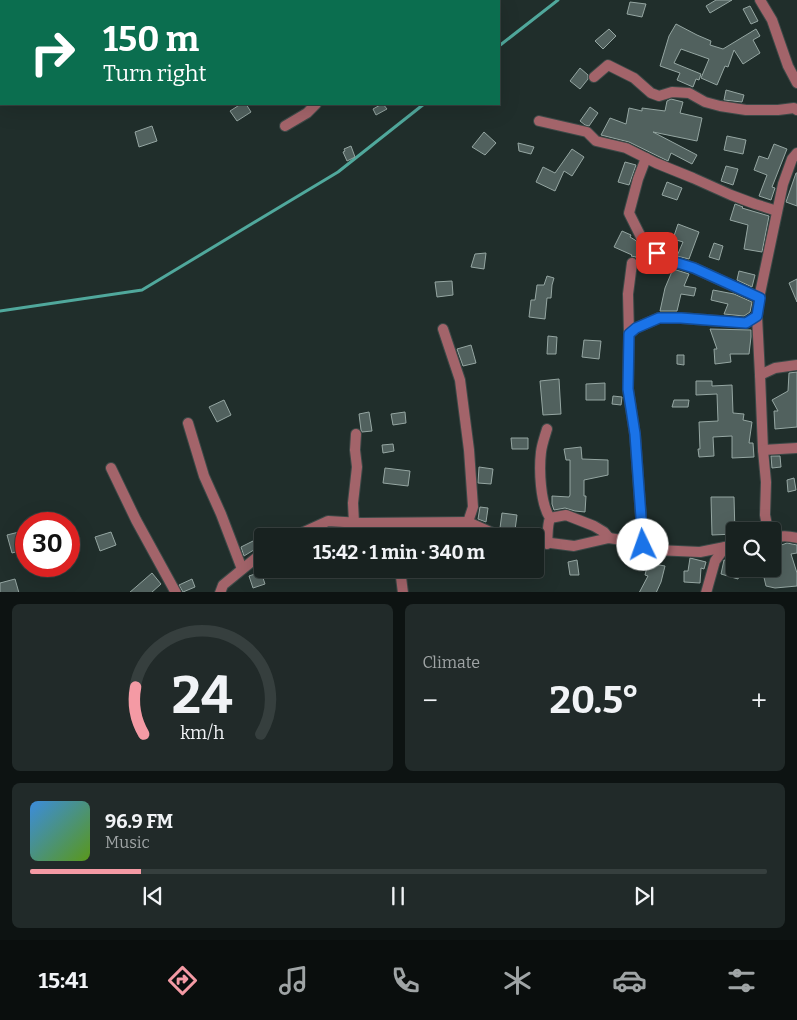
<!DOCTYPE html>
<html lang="en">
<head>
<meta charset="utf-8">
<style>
	body { margin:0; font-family:Bitter,serif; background:#212a29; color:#f1f3f6; height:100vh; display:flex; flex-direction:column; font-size:19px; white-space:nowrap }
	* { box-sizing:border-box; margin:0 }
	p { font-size:16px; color:#9fa4a5 }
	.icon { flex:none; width:28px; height:28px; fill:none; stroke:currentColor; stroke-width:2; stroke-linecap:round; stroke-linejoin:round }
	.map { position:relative; height:592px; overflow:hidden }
	.panel { display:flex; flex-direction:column; gap:12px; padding:12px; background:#0d1312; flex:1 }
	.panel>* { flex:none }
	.guide { position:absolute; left:0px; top:0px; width:500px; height:105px; box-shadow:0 5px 20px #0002,0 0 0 1px #363f3e; background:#0b6e4f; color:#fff; overflow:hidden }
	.buttons { position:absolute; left:726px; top:522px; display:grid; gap:10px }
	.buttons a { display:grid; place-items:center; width:55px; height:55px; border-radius:5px; background:#182220; box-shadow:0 5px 20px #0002,0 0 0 1px #363f3e; font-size:25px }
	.speed { position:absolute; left:15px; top:512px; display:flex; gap:10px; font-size:25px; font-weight:700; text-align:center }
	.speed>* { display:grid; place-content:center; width:65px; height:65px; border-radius:50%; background:#182220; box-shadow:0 5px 20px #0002,0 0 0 1px #363f3e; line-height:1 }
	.speed .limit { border:8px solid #d22; background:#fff; color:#111 }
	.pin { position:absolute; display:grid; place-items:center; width:42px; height:42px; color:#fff; margin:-21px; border-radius:10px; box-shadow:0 2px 8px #0006 }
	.me { position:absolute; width:55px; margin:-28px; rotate:357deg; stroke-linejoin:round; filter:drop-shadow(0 0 4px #0008) }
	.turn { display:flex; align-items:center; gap:18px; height:105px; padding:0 20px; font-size:22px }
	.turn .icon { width:65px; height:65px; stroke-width:2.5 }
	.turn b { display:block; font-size:35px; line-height:42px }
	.big { font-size:38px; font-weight:700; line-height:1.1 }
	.panel .card { flex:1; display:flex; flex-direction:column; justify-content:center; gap:8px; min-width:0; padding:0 18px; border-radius:8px; background:#212a29 }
	.panel .dial { align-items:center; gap:0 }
	.dial svg { height:130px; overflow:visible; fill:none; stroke:#363f3e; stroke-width:7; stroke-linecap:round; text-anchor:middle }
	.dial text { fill:#f1f3f6; stroke:none }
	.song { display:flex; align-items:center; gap:15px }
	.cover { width:60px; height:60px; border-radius:8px; background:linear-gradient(135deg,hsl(210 70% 55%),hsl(90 70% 35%)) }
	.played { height:5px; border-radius:2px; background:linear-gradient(90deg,#f49aa4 15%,#363f3e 15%) }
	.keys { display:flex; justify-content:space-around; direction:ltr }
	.heat { display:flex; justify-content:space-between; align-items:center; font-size:28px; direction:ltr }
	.panel .tiles { flex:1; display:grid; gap:12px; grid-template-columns:1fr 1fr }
	.card:last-child { grid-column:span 2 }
	.trip { position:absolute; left:254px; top:528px; width:290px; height:50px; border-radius:5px; background:#182220; box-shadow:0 5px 20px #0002,0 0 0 1px #363f3e; font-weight:700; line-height:50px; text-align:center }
	.tabs { display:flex; height:80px; justify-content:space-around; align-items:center; background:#0a0e0d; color:#9fa4a5 }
	.tabs .icon { width:35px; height:35px }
	.tabs .selected { color:#f49aa4 }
	.tabs b { font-size:22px; color:#f1f3f6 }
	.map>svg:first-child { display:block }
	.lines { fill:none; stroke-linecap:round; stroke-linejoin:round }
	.stream { stroke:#50a89c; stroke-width:3 }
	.building { fill:#51615e; stroke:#95a6a2 }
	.minor-casing { stroke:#3c4947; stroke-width:12 }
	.minor { stroke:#a3646a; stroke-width:10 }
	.route-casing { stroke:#114b97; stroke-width:12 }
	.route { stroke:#1a73e8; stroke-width:9 }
</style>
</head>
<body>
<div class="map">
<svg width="797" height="593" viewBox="0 0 797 593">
	<rect width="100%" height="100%" fill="#202e2b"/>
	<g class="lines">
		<g class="stream">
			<polyline points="499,46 558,0"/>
			<polyline points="0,311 142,290 338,172 424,104"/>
		</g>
	</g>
	<g class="building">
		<polygon points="716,0 732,0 710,13 706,6"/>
		<polygon points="630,2 646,4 642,17 627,14"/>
		<polygon points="750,6 758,21 751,24 743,9"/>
		<polygon points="676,24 697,35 711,41 710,45 723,49 756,29 760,36 753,40 760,53 743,64 734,50 728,67 725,66 717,85 701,78 709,59 681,49 674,63 701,74 699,80 696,79 693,87 677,80 680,73 660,66 669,36"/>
		<polygon points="609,29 616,36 603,49 595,41"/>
		<polygon points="580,68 588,75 588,79 580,89 570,81"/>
		<polygon points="726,90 744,95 742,102 724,100"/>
		<polygon points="671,99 683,102 680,113 702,118 697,141 653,132 697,155 692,164 671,153 668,161 629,142 601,135 610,118 626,124 629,108 642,111 642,108 665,111 667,101"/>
		<polygon points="241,104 246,104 251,112 237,121 230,111"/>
		<polygon points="382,104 383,104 387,109 376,115 373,109"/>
		<polygon points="590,107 598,113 589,126 585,125 580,121"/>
		<polygon points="152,126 157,141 139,147 135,132"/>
		<polygon points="484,132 496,143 485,155 472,147"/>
		<polygon points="727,136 746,140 743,154 724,150"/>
		<polygon points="518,143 534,147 531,154 519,151"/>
		<polygon points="774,144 787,149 772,187 775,188 771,200 759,196 767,175 754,170 759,156 768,159"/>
		<polygon points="351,146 355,157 347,161 343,152 345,151 344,149"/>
		<polygon points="572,149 584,157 572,176 564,171 555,191 536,182 543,167 555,173"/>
		<polygon points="625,162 636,165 629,185 618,182"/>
		<polygon points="726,166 738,169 733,185 721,181"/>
		<polygon points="796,173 797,173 797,206 786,202"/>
		<polygon points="667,182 682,188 677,200 662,195"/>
		<polygon points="735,204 743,207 742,208 769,216 762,252 744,249 748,225 730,220"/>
		<polygon points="678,224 699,232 689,259 677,256 683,242 673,239"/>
		<polygon points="622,231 631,235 630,237 635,240 638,243 643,244 652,248 645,264 638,261 636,257 631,256 632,255 614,247"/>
		<polygon points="714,243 723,246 719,260 709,257"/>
		<polygon points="486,253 484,269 471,267 475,254"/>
		<polygon points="673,269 689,274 684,286 696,288 694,296 681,294 677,311 660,311 665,288"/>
		<polygon points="739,271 755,275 752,287 737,280"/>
		<polygon points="547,276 554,278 552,285 551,298 547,298 545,319 529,317 531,300 535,300 537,285 544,285"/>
		<polygon points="797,279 797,302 789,283"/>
		<polygon points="452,281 453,295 437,297 435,282"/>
		<polygon points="713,290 734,294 752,302 750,312 744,316 724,314 728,304 711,300"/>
		<polygon points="710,329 751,330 751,337 749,354 730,354 731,362 715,364 714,349 717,349"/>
		<polygon points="548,336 557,337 556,354 547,354"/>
		<polygon points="584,340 601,341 599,359 582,357"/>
		<polygon points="471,345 476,363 463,366 457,349"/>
		<polygon points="677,355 684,355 684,365 677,364"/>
		<polygon points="797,372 797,427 775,429 774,411 778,411 772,400 788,391 789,373"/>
		<polygon points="559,379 561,414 543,415 540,381"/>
		<polygon points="696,381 712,381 712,386 732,385 733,413 744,414 743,420 752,422 749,443 753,443 754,457 732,458 732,436 713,437 714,456 699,457 698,449 700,449 699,422 718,421 717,394 696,395"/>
		<polygon points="605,383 605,400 586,400 586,384"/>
		<polygon points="613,396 622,397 621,405 612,404"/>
		<polygon points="224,400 231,415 217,422 209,407"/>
		<polygon points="674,400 689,400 688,407 672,407"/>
		<polygon points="369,412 372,431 362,432 361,430 359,414"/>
		<polygon points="405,412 406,423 393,425 391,414"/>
		<polygon points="511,438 528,438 528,449 512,449"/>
		<polygon points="393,444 394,451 383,453 382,445"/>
		<polygon points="581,447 582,459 608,460 608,475 584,480 584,496 586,496 585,512 575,511 565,508 554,510 552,504 552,496 569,497 570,495 570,460 566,460 564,449"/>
		<polygon points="771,456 780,456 781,467 772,468"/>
		<polygon points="479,467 493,469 491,484 478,483"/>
		<polygon points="385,468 410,471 408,486 383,483"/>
		<polygon points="794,478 796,490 788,492 787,480"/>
		<polygon points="711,497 734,497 735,534 712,535"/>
		<polygon points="480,507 488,508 486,522 478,519"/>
		<polygon points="502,513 517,515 515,530 500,528"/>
		<polygon points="23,531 26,549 12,553 7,535"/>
		<polygon points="111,532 116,545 100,551 95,537"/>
		<polygon points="253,541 257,548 244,556 241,547"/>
		<polygon points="787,543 797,545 797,553 791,554 797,573 797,586 775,588 766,586 762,569 780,569 773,548"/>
		<polygon points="690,558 706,562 704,569 701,568 700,583 684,582 684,571 688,571"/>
		<polygon points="577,560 579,575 570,575 568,562"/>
		<polygon points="724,560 735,563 735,569 741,569 738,579 721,574"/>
		<polygon points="648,563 665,566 661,582 656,593 639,593 648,576 645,575"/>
		<polygon points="261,572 265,584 253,588 249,576"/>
		<polygon points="152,573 161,584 151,593 129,593"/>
		<polygon points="15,579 19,593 0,593 0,583"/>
		<polygon points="192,579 195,587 183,592 179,585"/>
	</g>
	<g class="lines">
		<g class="minor-casing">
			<g id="minor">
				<polyline points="349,0 350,1"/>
				<polyline points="760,0 772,20 788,66 797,83"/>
				<polyline points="594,77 608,65 634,78 651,93 659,96 672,92 689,93 705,102 720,106 746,110 778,110 794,108 797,110"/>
				<polyline points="539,121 587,132 596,141 626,148 656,163 693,178 731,195 755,204 777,211"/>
				<polyline points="285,126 307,113 316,104"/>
				<polyline points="641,237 629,213 638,179 646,158"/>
				<polyline points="657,253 665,259 694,268 759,298"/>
				<polyline points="443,329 460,380 469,450 473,507 468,522"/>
				<polyline points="629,334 628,294 632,263"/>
				<polyline points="760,375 757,316 759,298 783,184 792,159 797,153"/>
				<polyline points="188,423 204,476 221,514 242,569"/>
				<polyline points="763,450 760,375 775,368 797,365"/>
				<polyline points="111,468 136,520 176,593"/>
				<polyline points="550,518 566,515 594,526 604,532 609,538"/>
				<polyline points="354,523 353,503 357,467 355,450 356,434"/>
				<polyline points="395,523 396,536"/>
				<polyline points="768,531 765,515 766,482 763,450 797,448"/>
				<polyline points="295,536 328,521 361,523 468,522 495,534 509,536"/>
				<path d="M772 539C780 535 789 536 797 538"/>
				<polyline points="535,541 574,546 609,538 628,541 656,550 700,552 735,545"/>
				<path d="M547 544C548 535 547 526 550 518 540 503 539 469 541 452 542 444 545 436 547 429"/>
				<polyline points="643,545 635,435 628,389 629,334 636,328 659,318 681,318 746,323 757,316"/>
				<polyline points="400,569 403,593"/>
				<polyline points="220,593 223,585 262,553"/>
				<polyline points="706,593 715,561 725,547"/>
			</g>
		</g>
		<use href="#minor" class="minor"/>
	</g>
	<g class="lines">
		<g class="route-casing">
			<polyline id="route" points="643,545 635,434 628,389 629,334 636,328 659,318 681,318 746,323 757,316 760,298 694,268 665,259 657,253"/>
		</g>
		<use href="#route" class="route"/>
	</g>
</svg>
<div class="buttons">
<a><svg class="icon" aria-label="search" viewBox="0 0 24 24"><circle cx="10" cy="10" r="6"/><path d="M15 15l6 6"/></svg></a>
</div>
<div class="speed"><div class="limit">30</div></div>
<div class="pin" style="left:657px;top:253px;background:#d93025"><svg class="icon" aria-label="arrive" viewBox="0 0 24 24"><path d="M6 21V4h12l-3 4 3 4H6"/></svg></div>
<svg class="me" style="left:643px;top:545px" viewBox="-20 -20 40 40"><circle r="19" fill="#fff"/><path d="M0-13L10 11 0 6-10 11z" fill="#1a73e8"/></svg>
<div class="trip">15:42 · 1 min · 340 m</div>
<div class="guide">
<div class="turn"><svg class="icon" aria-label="right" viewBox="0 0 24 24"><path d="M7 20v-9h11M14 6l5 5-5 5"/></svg><div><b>150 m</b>Turn right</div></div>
</div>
</div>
<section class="panel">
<div class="tiles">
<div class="card dial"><svg viewBox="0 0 100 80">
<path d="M14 69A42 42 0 1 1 86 69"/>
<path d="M14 69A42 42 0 0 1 9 40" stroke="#f49aa4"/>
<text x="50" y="56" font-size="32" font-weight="700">24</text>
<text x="50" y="72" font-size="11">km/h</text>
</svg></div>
<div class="card"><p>Climate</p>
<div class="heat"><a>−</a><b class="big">20.5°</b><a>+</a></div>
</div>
<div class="card">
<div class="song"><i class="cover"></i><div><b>96.9 FM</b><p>Music</p></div></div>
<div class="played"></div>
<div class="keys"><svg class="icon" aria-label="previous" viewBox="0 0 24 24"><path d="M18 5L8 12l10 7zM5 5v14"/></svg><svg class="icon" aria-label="pause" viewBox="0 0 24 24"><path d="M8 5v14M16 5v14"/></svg><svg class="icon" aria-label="next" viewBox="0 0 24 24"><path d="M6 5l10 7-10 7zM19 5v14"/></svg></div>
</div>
</div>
</section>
<nav class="tabs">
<b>15:41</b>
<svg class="icon selected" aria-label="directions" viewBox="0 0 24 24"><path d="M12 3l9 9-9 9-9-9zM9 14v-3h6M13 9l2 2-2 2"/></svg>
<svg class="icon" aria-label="music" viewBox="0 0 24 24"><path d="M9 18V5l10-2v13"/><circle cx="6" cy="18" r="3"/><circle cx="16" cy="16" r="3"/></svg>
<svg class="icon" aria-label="phone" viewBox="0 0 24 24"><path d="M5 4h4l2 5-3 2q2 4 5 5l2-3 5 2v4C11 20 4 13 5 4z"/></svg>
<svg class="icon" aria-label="climate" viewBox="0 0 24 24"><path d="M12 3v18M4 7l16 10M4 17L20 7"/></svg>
<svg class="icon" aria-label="car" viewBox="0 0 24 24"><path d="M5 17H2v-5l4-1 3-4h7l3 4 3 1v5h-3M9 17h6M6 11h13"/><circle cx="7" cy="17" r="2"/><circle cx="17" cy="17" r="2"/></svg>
<svg class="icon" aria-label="filters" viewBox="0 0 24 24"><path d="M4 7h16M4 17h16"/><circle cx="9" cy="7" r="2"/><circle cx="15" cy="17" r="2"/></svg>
</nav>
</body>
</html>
